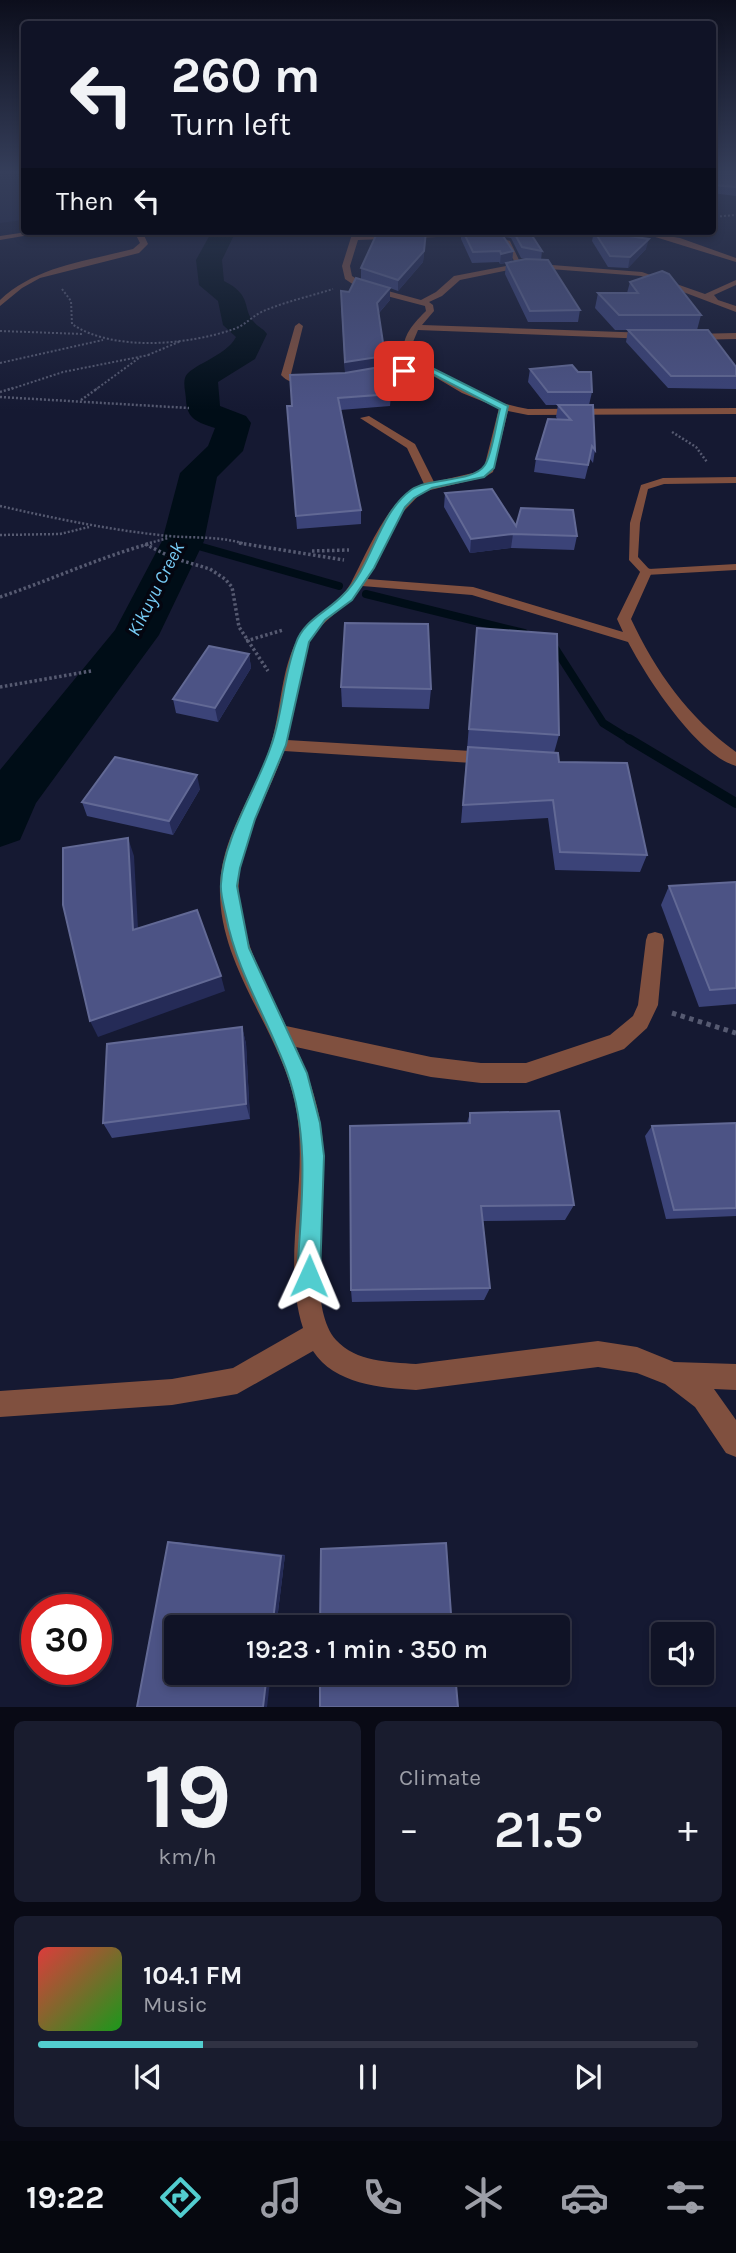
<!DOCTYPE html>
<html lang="en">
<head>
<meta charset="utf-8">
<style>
	body { margin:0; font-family:Karla,sans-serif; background:#191c2e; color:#f1f3f6; height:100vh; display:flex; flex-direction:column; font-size:26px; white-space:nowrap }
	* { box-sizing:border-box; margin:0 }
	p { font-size:23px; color:#9c9ea7 }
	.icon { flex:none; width:38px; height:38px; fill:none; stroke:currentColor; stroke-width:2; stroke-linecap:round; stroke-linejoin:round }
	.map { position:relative; height:1707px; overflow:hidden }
	.panel { display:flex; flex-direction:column; gap:14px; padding:14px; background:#090a15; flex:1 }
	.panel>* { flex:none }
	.banner { position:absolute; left:21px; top:21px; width:695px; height:214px; border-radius:7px; box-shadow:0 4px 10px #0003,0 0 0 2px #303243; background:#101326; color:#f1f3f6; overflow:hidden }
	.tools { position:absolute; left:651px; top:1622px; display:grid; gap:14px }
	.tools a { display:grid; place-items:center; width:63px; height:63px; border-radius:7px; background:#101326; box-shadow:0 4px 10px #0003,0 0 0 2px #303243; font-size:35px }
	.speed { position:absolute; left:21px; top:1594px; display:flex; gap:14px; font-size:35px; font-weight:700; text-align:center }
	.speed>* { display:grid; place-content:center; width:91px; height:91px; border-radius:50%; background:#101326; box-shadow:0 4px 10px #0003,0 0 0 2px #303243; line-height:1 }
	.speed .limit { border:10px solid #d22; background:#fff; color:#111 }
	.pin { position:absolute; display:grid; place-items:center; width:60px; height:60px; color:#fff; margin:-30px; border-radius:14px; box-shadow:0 4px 10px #0006 }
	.me { position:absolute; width:77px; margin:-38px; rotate:1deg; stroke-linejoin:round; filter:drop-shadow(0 0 5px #0008) }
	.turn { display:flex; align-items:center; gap:24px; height:147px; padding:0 35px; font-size:32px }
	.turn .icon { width:91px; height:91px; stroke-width:2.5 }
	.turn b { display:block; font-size:49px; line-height:60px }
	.then { display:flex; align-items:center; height:66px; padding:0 35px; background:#0003; gap:14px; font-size:26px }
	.big { font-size:52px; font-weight:600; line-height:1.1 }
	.panel .tile { flex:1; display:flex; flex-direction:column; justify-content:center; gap:10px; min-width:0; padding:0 24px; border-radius:10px; background:#191c2e }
	.panel .dial { align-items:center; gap:0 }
	.dial b { font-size:91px; line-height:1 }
	.song { display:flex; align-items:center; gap:21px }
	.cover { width:84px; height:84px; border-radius:10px; background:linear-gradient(135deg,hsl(0 70% 55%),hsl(120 70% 35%)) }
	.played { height:7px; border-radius:4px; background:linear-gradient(90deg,#52cdcf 25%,#303243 25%) }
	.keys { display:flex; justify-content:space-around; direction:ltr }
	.heat { display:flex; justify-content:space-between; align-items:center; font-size:38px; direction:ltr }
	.panel .tiles { flex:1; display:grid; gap:14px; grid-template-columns:1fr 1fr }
	.tile:last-child { grid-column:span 2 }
	.trip { position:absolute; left:164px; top:1615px; width:406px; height:70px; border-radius:7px; background:#101326; box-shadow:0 4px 10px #0003,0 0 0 2px #303243; font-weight:600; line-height:70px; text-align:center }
	.menu { display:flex; height:112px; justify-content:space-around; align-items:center; background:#06080f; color:#9c9ea7 }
	.menu .icon { width:49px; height:49px }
	.menu .active { color:#52cdcf }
	.menu b { font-size:32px; color:#f1f3f6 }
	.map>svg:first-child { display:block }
	.built { fill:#1c2140 }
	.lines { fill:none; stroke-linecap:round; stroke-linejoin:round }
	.stream-far2 { stroke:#000d17; stroke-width:6 }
	.stream-far1 { stroke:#000d17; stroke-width:8 }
	.stream { stroke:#000d17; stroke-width:10 }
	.river { fill:#000d17; fill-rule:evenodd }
	.path-far3 { stroke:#565a71; stroke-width:2; stroke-dasharray:2 2; stroke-linecap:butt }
	.path-far2 { stroke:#565a71; stroke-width:2.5; stroke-dasharray:2 2; stroke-linecap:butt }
	.path-far1 { stroke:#565a71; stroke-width:3.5; stroke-dasharray:2.5 2.5; stroke-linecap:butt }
	.path { stroke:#565a71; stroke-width:5; stroke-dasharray:4.5 4.5; stroke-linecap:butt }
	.service { fill:#80503f; fill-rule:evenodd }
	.minor { fill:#80503f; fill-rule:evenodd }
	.tertiary { fill:#80503f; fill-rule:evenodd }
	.wall { fill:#3b4378; fill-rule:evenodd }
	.shaded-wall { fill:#252b57 }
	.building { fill:#4c5385; stroke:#626995; stroke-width:2 }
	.route { fill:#52cdcf; stroke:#358587; stroke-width:2 }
	.labels { text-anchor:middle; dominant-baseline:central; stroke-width:7; stroke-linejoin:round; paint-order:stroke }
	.far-water-label { font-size:19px; font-style:italic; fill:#77cbf5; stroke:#040610 }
</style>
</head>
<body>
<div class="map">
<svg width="736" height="1707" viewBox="0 0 736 1707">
	<rect width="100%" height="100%" fill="#151932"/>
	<polygon class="built" points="0,171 24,171 24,220 0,223"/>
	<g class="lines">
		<polyline class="stream-far2" points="183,541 194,544"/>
		<g class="stream-far1">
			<polyline points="188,543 339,586"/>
			<polyline points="366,594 524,633"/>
			<polyline points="551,642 603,723 632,741"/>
		</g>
		<polyline class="stream" points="629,739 736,803"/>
		<path class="river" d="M212 231H236L222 260 224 281C253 295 242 310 254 322 258 327 263 328 267 334L255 359 218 382 220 406 246 416 251 423 243 451 217 477 204 541 159 635 36 803 20 840 0 847V770L115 630 162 541 180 473 208 446 215 428C198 422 187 420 186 400 186 394 183 384 185 378 189 365 226 357 236 337L223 325 218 301 199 285 196 260Z"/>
		<g class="path-far3">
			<polyline points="712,217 736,215"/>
			<path d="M62 289 71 301 72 324C113 352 188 345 234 329 246 325 254 314 266 310 288 301 311 296 333 289"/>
			<polyline points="0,331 83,334"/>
			<polyline points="148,355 181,341"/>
			<polyline points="0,363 103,340"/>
			<polyline points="8,390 63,372 149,355"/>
			<polyline points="95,390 139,358"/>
		</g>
		<g class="path-far2">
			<polyline points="0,392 13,388"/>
			<polyline points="0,397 189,408"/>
			<polyline points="81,400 98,388"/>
			<polyline points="672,432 696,447 707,462"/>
			<path d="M0 506C53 518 105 529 159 535 188 539 217 535 245 544"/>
			<polyline points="0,535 60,534 89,527"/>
			<polyline points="146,544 168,538"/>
		</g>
		<g class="path-far1">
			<polyline points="239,543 344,560"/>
			<polyline points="145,544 173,558 210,569 225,579 232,587 239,627 268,671"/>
			<polyline points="312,551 349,550"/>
			<path d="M0 597C51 580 100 557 152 543"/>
			<polyline points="246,641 283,630"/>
			<polyline points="0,687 91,671"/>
		</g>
		<polyline class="path" points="672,1013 736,1033"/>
		<polygon class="service" points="736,477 736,483 664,484 648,489 640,523 638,557 649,569 736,564 736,570 646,575 642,574 629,560 630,523 641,485 663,478"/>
		<g class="minor">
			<path d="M134 231H142L148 244 139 253 40 278 22 288 0 306V300C36 266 87 261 133 249L140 243Z"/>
			<path d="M353 231H361L359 236C408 234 463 224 510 241L519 260 526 263 642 272 705 294 736 280V285L714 295 718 300 736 306V312L641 276 524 267 460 280 442 296 429 302 433 305 434 311 422 325 649 333 653 336 649 339 418 330 413 342V354C445 380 486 402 528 409L736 408V414L528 415 508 411 493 472 485 477 422 492 402 513 367 579 473 587 623 632 617 619 640 572 646 568 651 569 652 572 631 619C656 672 688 717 736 752V766C696 754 647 678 628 642L472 595 362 586C349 606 329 615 315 633 293 662 296 706 287 740L488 752 496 758 488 764 284 751C273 783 256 813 245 846 224 910 259 970 286 1026L431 1057 481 1063H526L610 1035 633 1016 638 1005 646 940 648 934 655 932 662 934 664 940 658 1005 647 1028 624 1049 526 1083H481L431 1077 296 1047C310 1079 321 1111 323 1145 327 1192 304 1305 336 1340 356 1362 389 1362 416 1364L598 1341 637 1347 674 1362 736 1364V1390L714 1389 736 1420V1457L726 1453 695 1407 665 1384 637 1373 598 1367 416 1390C381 1388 334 1384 313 1351L237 1394 172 1405 0 1417V1391L172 1379 233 1368 303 1328C280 1256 311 1177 295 1103 279 1028 217 965 220 885 222 835 255 793 270 747 281 713 280 676 295 644 307 617 337 608 351 583 365 557 391 491 424 484L407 448 360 418 369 416 415 444 434 482 477 472 484 468 499 408 462 393 423 370 360 379 358 377 363 374 416 366 404 355C401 336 414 323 426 311L425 306 360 289 345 279 342 266ZM463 236 490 239 504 244 516 264 454 276 436 292 421 300 366 285 352 276 350 266 358 240Z"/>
			<polygon points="636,231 680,238 736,258 736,262"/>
			<path d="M299 323 303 326 291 374 295 377 314 379 316 381C306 387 289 384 281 375L295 326Z"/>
			<polygon points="736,333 736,339 691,340 687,337 691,334"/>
		</g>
		<polygon class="tertiary" points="34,231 53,231 0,240 0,236"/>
	</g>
	<g class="wall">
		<polygon points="712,171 713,172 712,173 736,174 736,196 712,193"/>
		<polygon points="426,231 423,262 398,291 390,288 390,300 379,313 385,356 385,366 391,394 390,406 340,410 361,510 361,524 297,529 287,406 292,406 345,373 341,303 349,292 385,287 361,279 361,268"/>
		<path d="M461 231H529L542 251 541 260 580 310 578 322H528L505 274 506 263 500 264 499 262 472 263 461 239ZM504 237 511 238 521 258 525 259 512 261 513 251Z"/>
		<polygon points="594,231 646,249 628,268 608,267 592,241"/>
		<polygon points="630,282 701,315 697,330 736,367 736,389 668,388 626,342 628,330 615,330 595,308 598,293 627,293"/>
		<polygon points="530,369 592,392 589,405 595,450 593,463 590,459 585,479 534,472 536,459 558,420 556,417 558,405 570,405 546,405 528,382"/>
		<polygon points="445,493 516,526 577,536 574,550 511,548 470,553 444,507"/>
		<polygon points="477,628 559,735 554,753 559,762 647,855 640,872 555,870 548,818 461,823"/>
		<polygon points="249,654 251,668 218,722 176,713 173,699"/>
		<polygon points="341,687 431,689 429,709 342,707"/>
		<polygon points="200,789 173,835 87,816 82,802"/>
		<polygon points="736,882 736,1004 699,1007 661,905 669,886"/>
		<polygon points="242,1027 246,1044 250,1119 112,1138 103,1123"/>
		<polygon points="470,1113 574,1205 565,1220 483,1221 490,1288 484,1300 352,1302 351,1290 467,1123"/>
		<polygon points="736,1123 736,1216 666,1219 645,1136 652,1126"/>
		<polygon points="168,1542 177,1542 285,1555 276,1628"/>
	</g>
	<g class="shaded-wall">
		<polygon points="426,231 423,262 398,291 398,280"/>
		<polygon points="649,239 646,249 628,268 630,257"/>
		<polygon points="513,251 512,262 500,264 501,254"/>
		<polygon points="390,288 390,300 377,315 377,303"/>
		<polygon points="385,356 385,368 345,374 345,362"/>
		<polygon points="513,534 511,548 470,553 471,539"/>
		<polygon points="249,654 251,668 218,722 215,708"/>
		<polygon points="197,775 200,789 173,835 169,821"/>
		<polygon points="128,838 134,856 139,947 133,930"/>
		<polygon points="221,976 225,991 98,1037 90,1021"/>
		<polygon points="242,1027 246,1044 250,1119 246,1104"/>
		<polygon points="285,1555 276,1628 272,1628 281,1556"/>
		<polygon points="267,1673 271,1673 267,1707 263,1707"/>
	</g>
	<g class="building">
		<polygon points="712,173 736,174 736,187 712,185"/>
		<polygon points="378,231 426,231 424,251 398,280 361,268"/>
		<polygon points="463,231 490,231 503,236 513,251 501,254 500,251 473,252"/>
		<polygon points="513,231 529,231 542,251 522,247"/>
		<polygon points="594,231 596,231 649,239 630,257 610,256"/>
		<polygon points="526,259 548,260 580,310 530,311 506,263"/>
		<polygon points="662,271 669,274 701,315 619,315 598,293 638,293 630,282"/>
		<polygon points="356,278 390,288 377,303 385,356 345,362 341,291 349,292"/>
		<polygon points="628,330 708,330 736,367 736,376 671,376"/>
		<polygon points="572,365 578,372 591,372 592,392 548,392 530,369"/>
		<polygon points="386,366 391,394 338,398 361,510 296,516 287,406 292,406 290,375 345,373"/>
		<polygon points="558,405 593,405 595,450 592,446 588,465 536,459 548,419 571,420"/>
		<polygon points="492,489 516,526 521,508 573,510 577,536 513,534 471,539 445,493"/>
		<polygon points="345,623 428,624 431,689 341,687"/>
		<polygon points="477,628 557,634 559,735 469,729"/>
		<polygon points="209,646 249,654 215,708 173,699"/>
		<polygon points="468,747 558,753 559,762 627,763 647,855 560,852 553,800 463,805"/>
		<polygon points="115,757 197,775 169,821 82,802"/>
		<polygon points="128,838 133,930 197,910 221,976 90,1021 63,905 63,848"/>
		<polygon points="736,882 736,988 710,990 669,886"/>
		<polygon points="242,1027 246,1104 103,1123 107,1044"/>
		<polygon points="559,1111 574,1205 481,1206 490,1288 351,1290 350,1126 470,1123 470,1113"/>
		<polygon points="736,1123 736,1208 674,1210 652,1126"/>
		<polygon points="168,1542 281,1556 272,1628 177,1628 177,1673 267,1673 263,1707 137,1707"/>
		<polygon points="446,1543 452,1628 320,1628 321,1549"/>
		<polygon points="320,1673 455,1673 458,1707 320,1707"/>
	</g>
	<linearGradient id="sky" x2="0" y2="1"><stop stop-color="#0c0e1c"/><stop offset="0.42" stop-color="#353e5a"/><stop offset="1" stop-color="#353e5a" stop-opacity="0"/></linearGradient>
	<rect width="736" height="410" fill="url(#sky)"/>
	<path class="route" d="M426 365 508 406 494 468 484 477 432 488 414 498 405 507 374 568 352 600 325 620 309 642 286 745 255 819 240 868 237 886 249 948 307 1073 320 1123 324 1156 320 1276 316 1284 309 1287 301 1284 297 1276C301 1208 311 1138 287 1072 268 1019 237 973 226 916 224 906 220 894 221 884 223 839 257 788 271 746 283 713 283 676 296 643 304 620 327 612 343 595 373 566 377 515 411 490 429 477 473 483 485 465 492 455 496 423 500 409L425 370 404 373 400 371Z"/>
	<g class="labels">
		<g class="far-water-label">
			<text transform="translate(156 589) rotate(-63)">Kikuyu Creek</text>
		</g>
	</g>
</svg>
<div class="tools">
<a><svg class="icon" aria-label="sound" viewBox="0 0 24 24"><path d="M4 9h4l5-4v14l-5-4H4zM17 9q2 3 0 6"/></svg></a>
</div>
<div class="speed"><div class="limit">30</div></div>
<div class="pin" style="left:404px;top:371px;background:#d93025"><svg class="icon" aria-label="arrive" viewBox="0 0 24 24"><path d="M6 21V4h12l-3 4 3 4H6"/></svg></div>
<svg class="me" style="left:309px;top:1276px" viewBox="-20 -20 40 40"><path d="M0-17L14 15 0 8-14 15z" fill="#52cdcf" stroke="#fff" stroke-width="4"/></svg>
<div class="trip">19:23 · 1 min · 350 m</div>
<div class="banner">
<div class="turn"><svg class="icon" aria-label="left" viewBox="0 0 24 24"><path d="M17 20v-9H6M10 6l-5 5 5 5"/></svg><div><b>260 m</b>Turn left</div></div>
<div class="then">Then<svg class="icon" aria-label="left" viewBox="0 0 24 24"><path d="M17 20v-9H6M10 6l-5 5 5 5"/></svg></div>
</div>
</div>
<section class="panel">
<div class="tiles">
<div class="tile dial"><b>19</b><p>km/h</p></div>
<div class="tile"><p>Climate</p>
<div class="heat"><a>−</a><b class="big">21.5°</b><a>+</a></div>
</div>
<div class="tile">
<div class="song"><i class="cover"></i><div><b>104.1 FM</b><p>Music</p></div></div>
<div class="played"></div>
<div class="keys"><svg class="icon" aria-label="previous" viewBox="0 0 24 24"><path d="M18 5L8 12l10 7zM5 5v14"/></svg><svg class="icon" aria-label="pause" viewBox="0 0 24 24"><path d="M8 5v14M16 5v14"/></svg><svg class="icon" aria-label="next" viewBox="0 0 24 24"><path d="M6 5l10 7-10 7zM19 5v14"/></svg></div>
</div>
</div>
</section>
<nav class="menu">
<b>19:22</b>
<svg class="icon active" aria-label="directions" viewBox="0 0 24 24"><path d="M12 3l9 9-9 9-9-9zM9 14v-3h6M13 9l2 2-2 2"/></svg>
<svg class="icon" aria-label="music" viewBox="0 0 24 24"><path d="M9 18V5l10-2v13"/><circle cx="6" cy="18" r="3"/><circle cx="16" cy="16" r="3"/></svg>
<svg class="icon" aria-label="phone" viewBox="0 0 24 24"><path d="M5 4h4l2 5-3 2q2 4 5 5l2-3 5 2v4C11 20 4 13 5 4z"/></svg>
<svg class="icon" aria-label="climate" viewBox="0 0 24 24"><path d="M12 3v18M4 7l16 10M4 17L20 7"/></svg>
<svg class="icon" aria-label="car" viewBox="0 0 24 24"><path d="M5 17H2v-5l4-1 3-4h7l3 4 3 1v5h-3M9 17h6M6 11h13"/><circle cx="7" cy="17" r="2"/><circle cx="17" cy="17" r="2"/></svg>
<svg class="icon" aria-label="filters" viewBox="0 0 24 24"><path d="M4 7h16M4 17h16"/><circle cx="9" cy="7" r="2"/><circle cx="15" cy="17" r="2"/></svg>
</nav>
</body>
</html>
